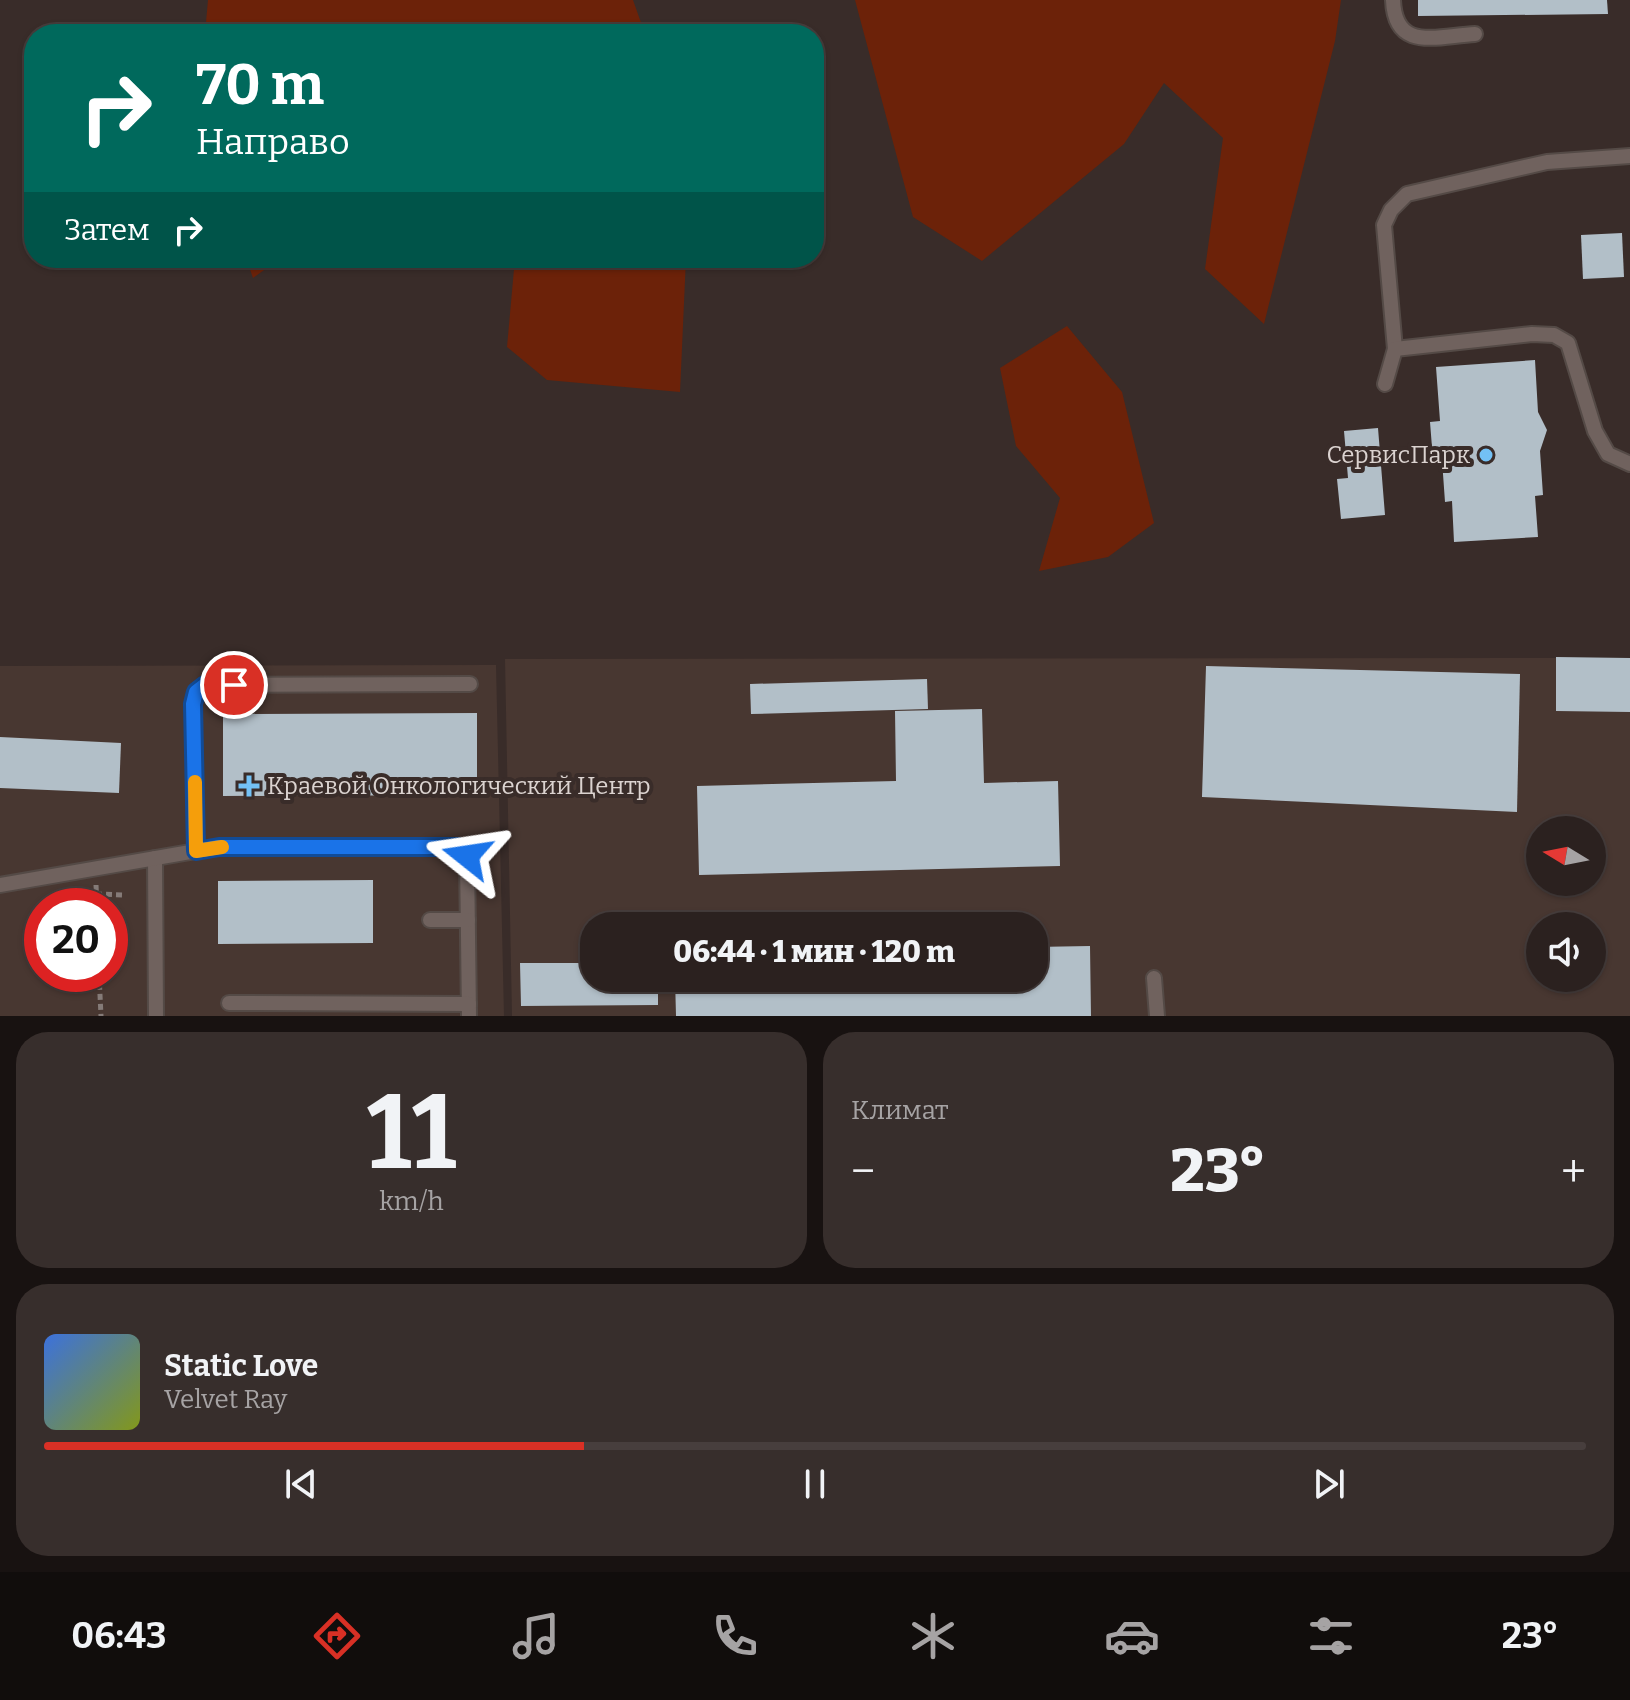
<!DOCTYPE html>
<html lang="ru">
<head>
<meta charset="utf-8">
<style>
	body { margin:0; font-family:Bitter,serif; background:#372e2c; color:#f1f3f6; height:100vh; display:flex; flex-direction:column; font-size:30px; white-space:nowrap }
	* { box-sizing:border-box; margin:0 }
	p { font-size:26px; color:#a6a3a4 }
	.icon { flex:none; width:44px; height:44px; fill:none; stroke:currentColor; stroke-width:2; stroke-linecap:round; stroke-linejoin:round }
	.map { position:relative; height:1016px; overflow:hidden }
	.panel { display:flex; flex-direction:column; gap:16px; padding:16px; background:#181211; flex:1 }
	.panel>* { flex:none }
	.guide { position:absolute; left:24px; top:24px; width:800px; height:244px; border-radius:32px; box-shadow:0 2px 6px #0004,0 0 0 2px #473e3d; background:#00695c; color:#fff; overflow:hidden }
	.needle { width:52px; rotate:280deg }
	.controls { position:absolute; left:1526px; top:816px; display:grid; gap:16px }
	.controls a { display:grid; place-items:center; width:80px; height:80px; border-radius:50%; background:#2b211f; box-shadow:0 2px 6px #0004,0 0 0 2px #473e3d; font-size:40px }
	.speed { position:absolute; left:24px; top:888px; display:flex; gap:16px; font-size:40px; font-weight:700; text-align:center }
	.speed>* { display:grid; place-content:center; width:104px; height:104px; border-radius:50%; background:#2b211f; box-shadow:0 2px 6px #0004,0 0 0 2px #473e3d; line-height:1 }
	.speed .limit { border:12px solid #d22; background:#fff; color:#111 }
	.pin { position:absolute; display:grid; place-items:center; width:68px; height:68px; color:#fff; margin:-34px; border:4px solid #fff; border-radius:50%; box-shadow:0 2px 8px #0007 }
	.me { position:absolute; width:88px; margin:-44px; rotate:285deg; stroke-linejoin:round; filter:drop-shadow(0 0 6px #0008) }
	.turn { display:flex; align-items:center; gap:28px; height:168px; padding:0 40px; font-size:36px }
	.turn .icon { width:104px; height:104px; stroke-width:2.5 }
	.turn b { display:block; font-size:56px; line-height:68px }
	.then { display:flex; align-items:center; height:76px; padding:0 40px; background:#0003; gap:16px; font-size:30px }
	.big { font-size:60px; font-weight:800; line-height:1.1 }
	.panel .widget { flex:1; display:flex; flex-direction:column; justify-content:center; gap:12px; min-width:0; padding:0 28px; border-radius:32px; background:#372e2c }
	.panel .dial { align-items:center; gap:0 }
	.dial b { font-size:104px; line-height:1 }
	.song { display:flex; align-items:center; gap:24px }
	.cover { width:96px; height:96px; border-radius:12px; background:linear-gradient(135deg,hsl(220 70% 55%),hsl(70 70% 35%)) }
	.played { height:8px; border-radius:4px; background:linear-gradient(90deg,#d93025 35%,#473e3d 35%) }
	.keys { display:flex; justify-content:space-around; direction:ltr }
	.heat { display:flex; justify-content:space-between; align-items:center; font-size:44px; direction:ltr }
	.panel .tiles { flex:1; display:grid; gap:16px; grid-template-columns:1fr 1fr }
	.widget:last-child { grid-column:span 2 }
	.trip { position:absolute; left:580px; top:912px; width:468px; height:80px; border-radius:32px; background:#2b211f; box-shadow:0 2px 6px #0004,0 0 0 2px #473e3d; font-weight:800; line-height:80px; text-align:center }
	.tabs { display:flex; height:128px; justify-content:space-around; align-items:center; background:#110d0c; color:#a6a3a4 }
	.tabs .icon { width:56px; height:56px }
	.tabs .current { color:#d93025 }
	.tabs b { font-size:36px; color:#f1f3f6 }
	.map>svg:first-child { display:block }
	.built { fill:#483731; fill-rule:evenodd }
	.green { fill:#6c2209 }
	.building { fill:#b2bfc8 }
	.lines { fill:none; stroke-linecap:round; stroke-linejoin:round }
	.service-casing { stroke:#544a46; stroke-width:18 }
	.path { stroke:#857b78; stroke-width:5; stroke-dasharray:6 4; stroke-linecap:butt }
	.service { stroke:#70625e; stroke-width:14 }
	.route-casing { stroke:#114b97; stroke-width:20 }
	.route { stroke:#1a73e8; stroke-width:14 }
	.slow { stroke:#f59e0b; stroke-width:14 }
	.poi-dot { fill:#73c1f5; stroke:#392c29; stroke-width:3 }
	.labels { text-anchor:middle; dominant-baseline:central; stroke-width:8; stroke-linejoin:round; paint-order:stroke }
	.poi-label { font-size:24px; fill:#dbd3d0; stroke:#392c29; text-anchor:end }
</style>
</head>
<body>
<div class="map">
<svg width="1630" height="1016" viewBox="0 0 1630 1016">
	<rect width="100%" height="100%" fill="#392c29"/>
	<g class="built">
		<path d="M1630 658V1016H512L505 659ZM1540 830H1592V882H1540ZM594 926H1034V978H594ZM1540 926H1592V978H1540Z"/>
		<path d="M496 665 504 1016H0V666ZM42 906H110V974H42Z"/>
	</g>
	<g class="green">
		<polygon points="208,0 633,0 645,34 438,34 431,25 408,34 205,34"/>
		<polygon points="855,0 1341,0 1335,41 1264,324 1205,269 1223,138 1164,83 1124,144 982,261 913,217"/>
		<polygon points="246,258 281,258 253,278"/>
		<polygon points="515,258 686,258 680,392 547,380 507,347"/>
		<polygon points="1067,326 1122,392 1154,523 1108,557 1039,571 1060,498 1016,446 1000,368"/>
	</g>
	<g class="building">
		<polygon points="1418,0 1607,0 1608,14 1418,16"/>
		<polygon points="1622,233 1624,277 1583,279 1581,235"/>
		<polygon points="1535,360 1538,412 1547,430 1540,451 1543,495 1535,496 1538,537 1454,542 1452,501 1445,502 1442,460 1433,460 1430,422 1440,421 1436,367"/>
		<polygon points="1378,428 1385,515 1341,519 1337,479 1348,478 1344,431"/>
		<polygon points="1556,657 1630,658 1630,712 1556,711"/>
		<polygon points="1206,666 1520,674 1517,812 1202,797"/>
		<polygon points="927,679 928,709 751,714 750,684"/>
		<polygon points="982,709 984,783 1058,781 1060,866 699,875 697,786 896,781 895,711"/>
		<polygon points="477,713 477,795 223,796 223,714"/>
		<polygon points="0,737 121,743 119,793 0,788"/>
		<polygon points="373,880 373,943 218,944 218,881"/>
		<polygon points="1090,946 1091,1016 676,1016 675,978 1034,978 1034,947"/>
		<polygon points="520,963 594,963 594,978 658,978 658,1005 521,1006"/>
	</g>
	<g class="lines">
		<g class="service-casing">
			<g id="service">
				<path d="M1393 0C1395 52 1436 36 1475 34"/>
				<polyline points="1395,349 1384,225 1391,210 1407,194 1547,162 1630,156"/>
				<polyline points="1385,384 1395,349 1532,334 1554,335 1568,343 1595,431 1608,454 1630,464"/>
				<polyline points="196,851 193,704 196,692 205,685 470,684"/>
				<polyline points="155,858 156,1016"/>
				<polyline points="0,885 219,847 458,847 467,856 469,1016"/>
				<polyline points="430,920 468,920"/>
				<polyline points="1154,978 1157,1016"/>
				<polyline points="229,1003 469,1004"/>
			</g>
		</g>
		<g class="path">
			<polyline points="96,885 97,906"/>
			<polyline points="96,894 123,895"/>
			<polyline points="99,974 101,1016"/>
		</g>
		<use href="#service" class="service"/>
	</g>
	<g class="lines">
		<g class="route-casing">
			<polyline id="route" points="234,685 205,685 196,692 193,704 196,851 219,847 458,847 467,856"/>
		</g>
		<use href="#route" class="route"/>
		<polyline class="slow" points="195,782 196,851 222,847"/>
	</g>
	<g class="poi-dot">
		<circle cx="1486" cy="455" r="8"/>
		<path d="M245 774h8v8h8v8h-8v8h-8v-8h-8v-8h8z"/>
	</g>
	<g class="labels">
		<g class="poi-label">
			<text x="1470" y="455">СервисПарк</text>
			<text x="267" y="786" text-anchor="start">Краевой Онкологический Центр</text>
		</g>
	</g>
</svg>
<div class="controls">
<a><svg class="needle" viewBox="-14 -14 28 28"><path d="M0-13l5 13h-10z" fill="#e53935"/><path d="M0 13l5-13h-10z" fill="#a6a3a4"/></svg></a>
<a><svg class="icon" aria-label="sound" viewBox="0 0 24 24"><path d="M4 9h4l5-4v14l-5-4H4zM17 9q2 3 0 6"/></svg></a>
</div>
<div class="speed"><div class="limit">20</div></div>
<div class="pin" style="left:234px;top:685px;background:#d93025"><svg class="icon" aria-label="arrive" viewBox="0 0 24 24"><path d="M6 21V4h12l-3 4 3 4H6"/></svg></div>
<svg class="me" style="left:467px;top:856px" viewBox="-20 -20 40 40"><path d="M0-17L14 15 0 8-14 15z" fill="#1a73e8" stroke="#fff" stroke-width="4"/></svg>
<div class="trip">06:44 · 1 мин · 120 m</div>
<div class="guide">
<div class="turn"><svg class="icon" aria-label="right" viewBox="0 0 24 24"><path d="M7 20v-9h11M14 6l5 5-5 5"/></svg><div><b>70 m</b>Направо</div></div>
<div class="then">Затем<svg class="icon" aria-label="right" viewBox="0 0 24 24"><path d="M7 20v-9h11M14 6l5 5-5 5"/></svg></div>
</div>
</div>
<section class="panel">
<div class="tiles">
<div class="widget dial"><b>11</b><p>km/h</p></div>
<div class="widget"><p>Климат</p>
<div class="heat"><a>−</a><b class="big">23°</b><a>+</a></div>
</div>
<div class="widget">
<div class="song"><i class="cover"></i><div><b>Static Love</b><p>Velvet Ray</p></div></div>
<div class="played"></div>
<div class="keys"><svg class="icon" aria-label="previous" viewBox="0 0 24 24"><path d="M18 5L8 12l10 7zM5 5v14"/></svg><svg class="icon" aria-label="pause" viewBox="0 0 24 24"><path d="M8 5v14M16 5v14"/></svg><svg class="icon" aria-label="next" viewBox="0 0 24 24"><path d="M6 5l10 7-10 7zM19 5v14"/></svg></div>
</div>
</div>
</section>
<nav class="tabs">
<b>06:43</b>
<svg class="icon current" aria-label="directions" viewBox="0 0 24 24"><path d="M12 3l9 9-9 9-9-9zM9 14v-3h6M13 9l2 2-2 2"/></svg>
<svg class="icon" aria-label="music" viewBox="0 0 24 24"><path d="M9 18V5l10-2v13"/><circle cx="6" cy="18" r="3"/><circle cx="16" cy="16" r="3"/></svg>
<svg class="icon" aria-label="phone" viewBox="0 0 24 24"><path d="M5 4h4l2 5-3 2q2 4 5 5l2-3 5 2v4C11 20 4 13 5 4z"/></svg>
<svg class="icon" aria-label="climate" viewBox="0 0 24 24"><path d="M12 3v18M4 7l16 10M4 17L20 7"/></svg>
<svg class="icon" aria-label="car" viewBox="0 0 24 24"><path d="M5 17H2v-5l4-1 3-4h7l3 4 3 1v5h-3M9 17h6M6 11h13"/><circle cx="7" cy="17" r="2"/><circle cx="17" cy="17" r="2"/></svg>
<svg class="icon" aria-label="filters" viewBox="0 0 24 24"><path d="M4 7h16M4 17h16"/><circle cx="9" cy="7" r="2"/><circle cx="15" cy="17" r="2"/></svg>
<b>23°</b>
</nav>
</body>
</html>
